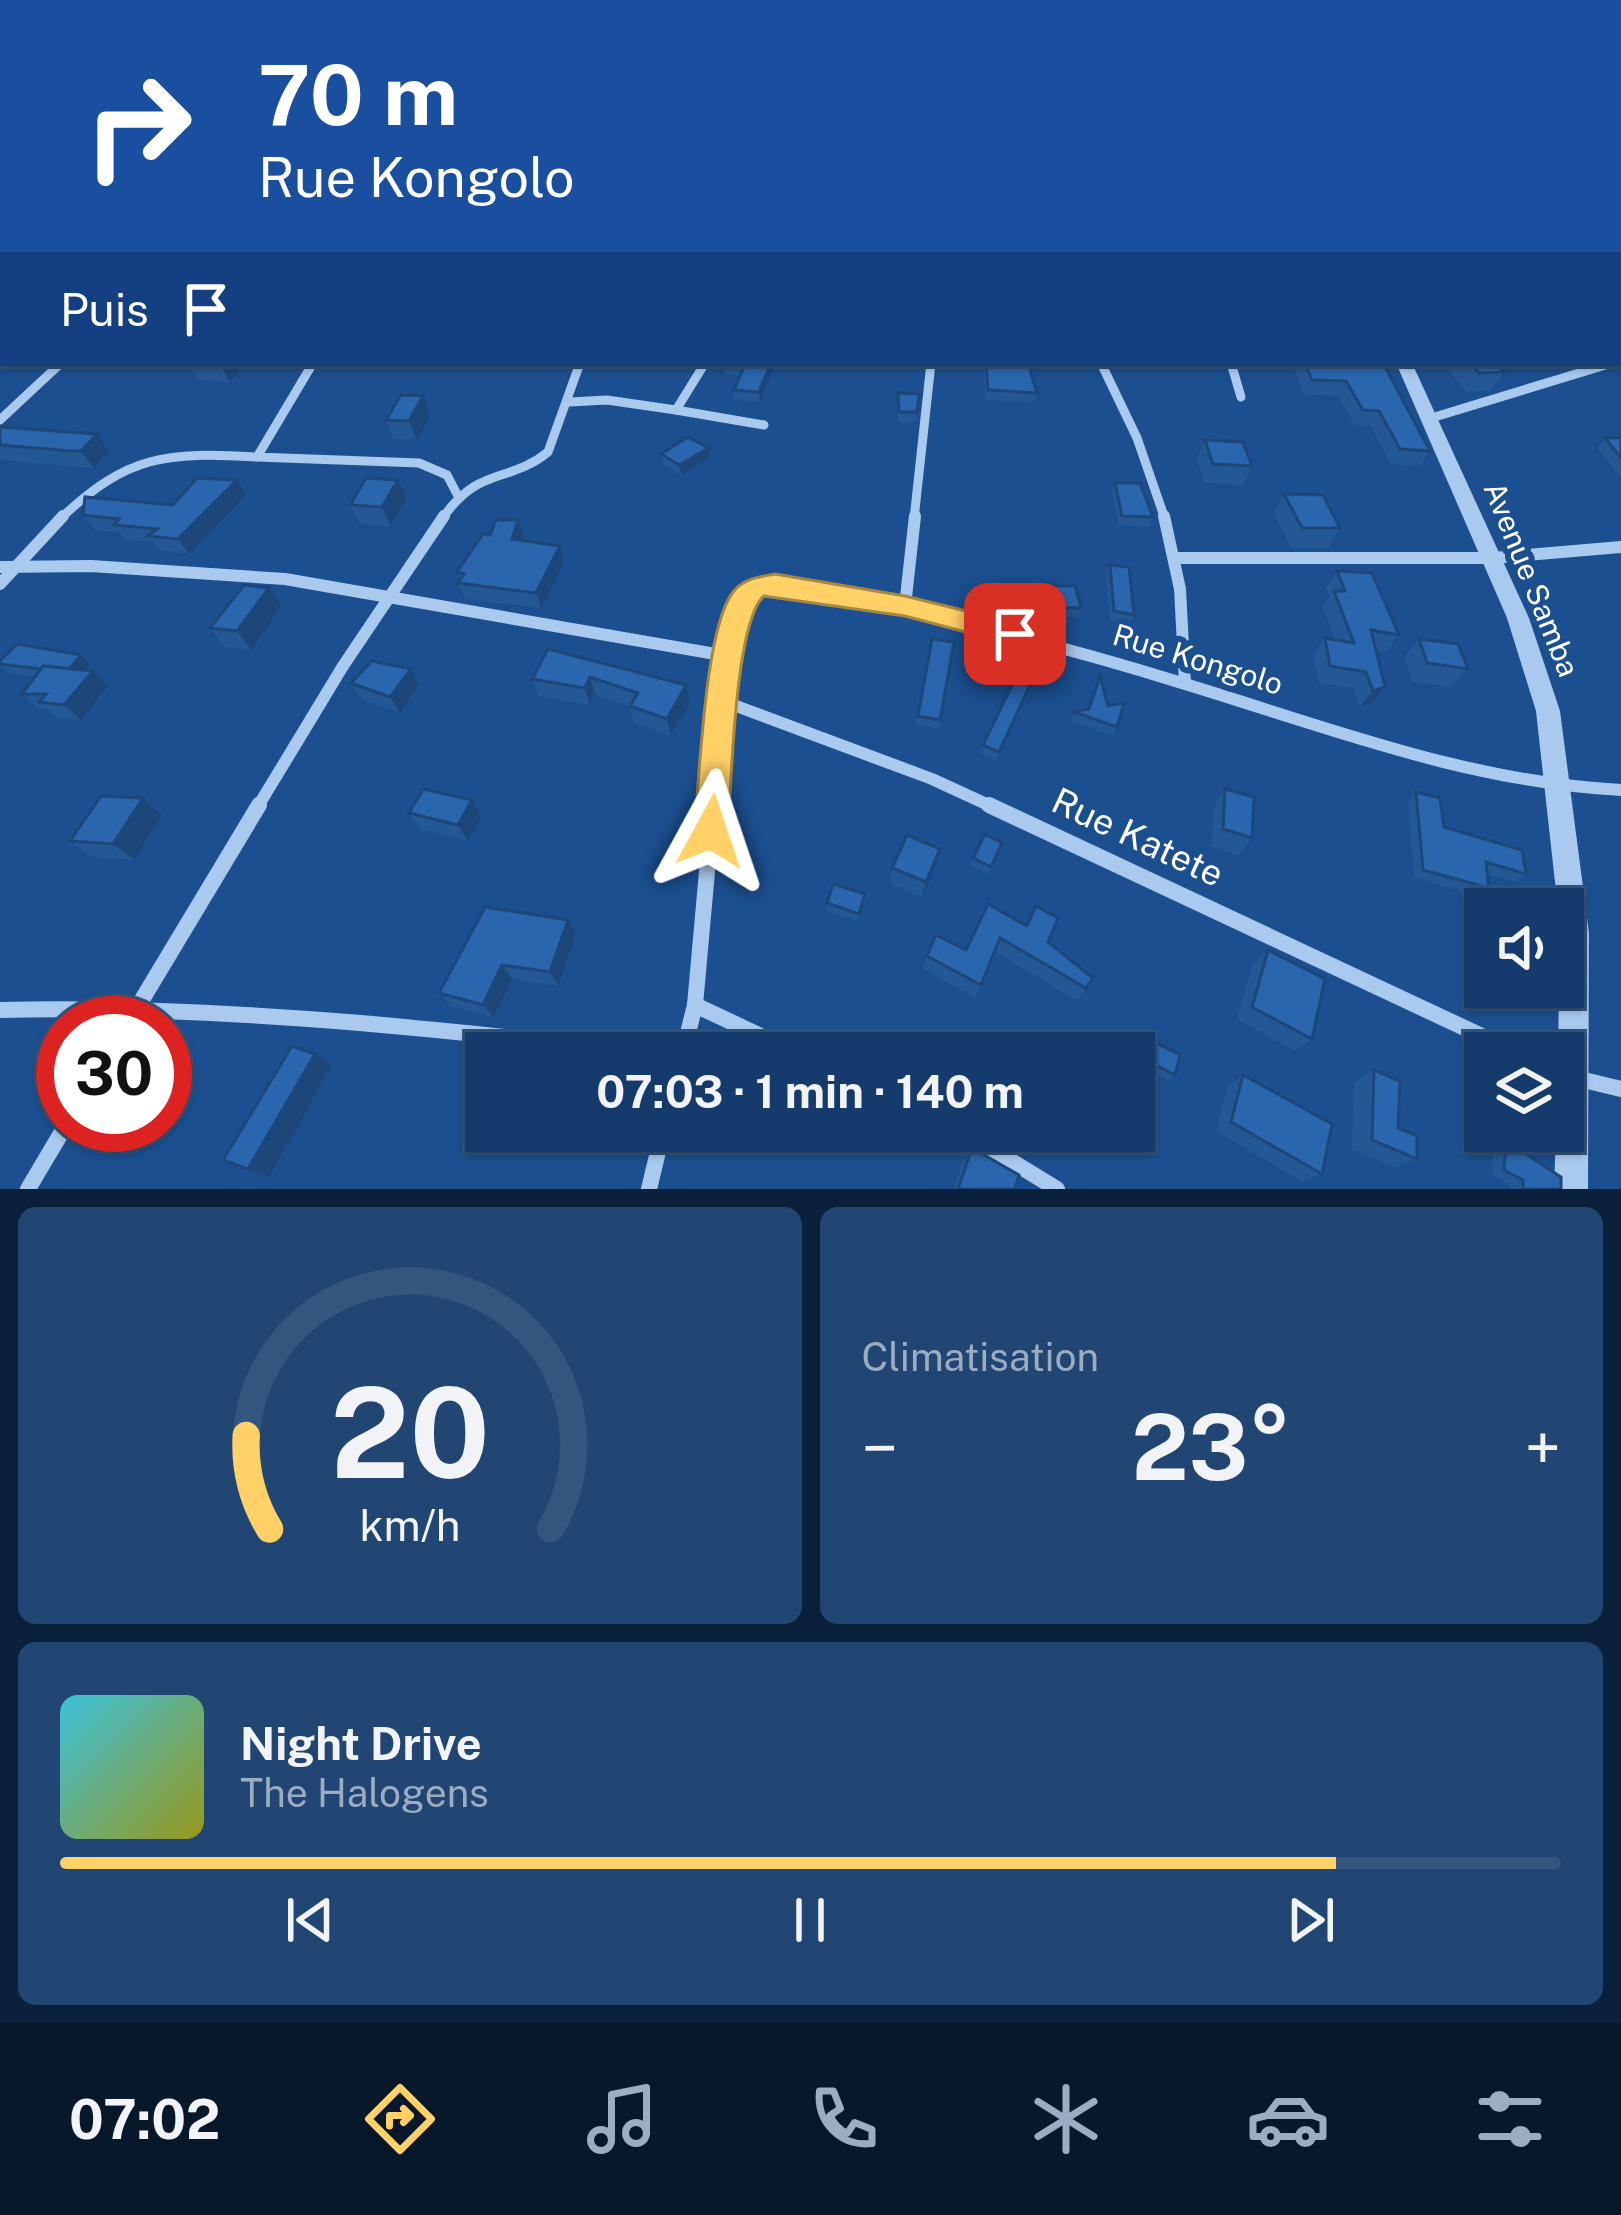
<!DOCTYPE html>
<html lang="fr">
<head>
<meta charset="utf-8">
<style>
	body { margin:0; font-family:"Public Sans",sans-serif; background:#214673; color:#f1f3f6; height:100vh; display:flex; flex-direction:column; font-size:45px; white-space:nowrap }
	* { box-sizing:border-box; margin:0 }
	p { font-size:39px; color:#9dadc1 }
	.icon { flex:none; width:66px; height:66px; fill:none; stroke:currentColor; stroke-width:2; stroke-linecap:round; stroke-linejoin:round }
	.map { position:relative; height:1189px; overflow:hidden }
	.drawer { display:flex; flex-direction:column; gap:18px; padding:18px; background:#0b203b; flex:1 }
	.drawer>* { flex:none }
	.guide { position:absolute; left:0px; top:0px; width:1623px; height:366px; box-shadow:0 3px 9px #0004,0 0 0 3px #33557e; background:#1a4fa0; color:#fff; overflow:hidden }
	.tools { position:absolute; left:1464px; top:888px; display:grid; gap:24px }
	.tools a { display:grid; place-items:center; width:120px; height:120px; border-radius:0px; background:#143b6b; box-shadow:0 3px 9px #0004,0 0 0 3px #33557e; font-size:60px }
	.speed { position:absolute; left:36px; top:996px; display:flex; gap:24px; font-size:60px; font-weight:700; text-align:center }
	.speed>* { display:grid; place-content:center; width:156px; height:156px; border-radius:50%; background:#143b6b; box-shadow:0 3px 9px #0004,0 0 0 3px #33557e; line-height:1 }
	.speed .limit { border:18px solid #d22; background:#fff; color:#111 }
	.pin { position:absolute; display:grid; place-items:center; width:102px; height:102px; color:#fff; margin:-51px; border-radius:24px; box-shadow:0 6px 18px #0006 }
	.me { position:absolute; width:132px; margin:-66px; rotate:5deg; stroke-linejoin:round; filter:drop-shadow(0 0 9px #0008) }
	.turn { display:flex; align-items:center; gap:42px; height:252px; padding:0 60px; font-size:54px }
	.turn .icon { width:156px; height:156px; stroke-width:2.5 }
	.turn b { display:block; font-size:84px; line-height:102px }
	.then { display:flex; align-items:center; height:114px; padding:0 60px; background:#0003; gap:24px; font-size:45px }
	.big { font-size:90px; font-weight:700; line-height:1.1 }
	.drawer .widget { flex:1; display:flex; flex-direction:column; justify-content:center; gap:18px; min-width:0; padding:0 42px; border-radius:18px; background:#214673 }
	.drawer .dial { align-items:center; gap:0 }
	.dial svg { height:312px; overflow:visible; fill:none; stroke:#33557e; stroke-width:7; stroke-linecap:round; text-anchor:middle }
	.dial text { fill:#f1f3f6; stroke:none }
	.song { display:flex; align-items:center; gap:36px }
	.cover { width:144px; height:144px; border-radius:18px; background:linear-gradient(135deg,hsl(190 70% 55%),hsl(60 70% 35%)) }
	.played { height:12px; border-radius:6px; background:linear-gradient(90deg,#ffd166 85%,#33557e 85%) }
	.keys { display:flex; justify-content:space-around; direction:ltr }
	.heat { display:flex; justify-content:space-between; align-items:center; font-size:66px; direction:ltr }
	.drawer .tiles { flex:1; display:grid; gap:18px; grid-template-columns:1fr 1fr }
	.widget:last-child { grid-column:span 2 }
	.trip { position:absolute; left:465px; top:1032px; width:690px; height:120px; border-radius:0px; background:#143b6b; box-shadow:0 3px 9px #0004,0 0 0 3px #33557e; font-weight:700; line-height:120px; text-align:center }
	.tab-bar { display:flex; height:192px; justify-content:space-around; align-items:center; background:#08182b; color:#9dadc1 }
	.tab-bar .icon { width:84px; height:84px }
	.tab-bar .on { color:#ffd166 }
	.tab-bar b { font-size:54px; color:#f1f3f6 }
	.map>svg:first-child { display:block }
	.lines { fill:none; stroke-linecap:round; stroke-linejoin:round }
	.minor-far2 { stroke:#a9c9ee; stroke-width:9 }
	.minor-far1 { stroke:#a9c9ee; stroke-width:12 }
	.minor { stroke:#a9c9ee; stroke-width:16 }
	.tertiary { fill:#a9c9ee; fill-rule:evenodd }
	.wall { fill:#245895 }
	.shaded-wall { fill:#1d4779 }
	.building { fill:#2a66ad; stroke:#1d4779; stroke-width:3 }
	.route { fill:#ffd166; stroke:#a68842; stroke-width:3 }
	.labels { text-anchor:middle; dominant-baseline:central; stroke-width:12; stroke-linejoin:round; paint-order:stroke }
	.street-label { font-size:30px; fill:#fff; stroke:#1b4f8f }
	.near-street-label { font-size:36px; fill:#fff; stroke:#1b4f8f }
</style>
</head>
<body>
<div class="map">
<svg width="1621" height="1189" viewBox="0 0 1621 1189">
	<rect width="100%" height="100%" fill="#1b4f8f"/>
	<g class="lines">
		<g class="minor-far2">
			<polyline points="313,363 257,457 419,463 447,475 458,496"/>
			<polyline points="1101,363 1137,438 1165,519"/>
			<polyline points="1231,363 1241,397"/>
			<polyline points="570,402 607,400 676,410 705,363"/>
			<polyline points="676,410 764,425"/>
			<polyline points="1428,419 1612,363"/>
			<polyline points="0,420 61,363"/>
			<path d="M60 519C128 454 167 452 257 457"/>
			<path d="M442 519C479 465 509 484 548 452L580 363"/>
			<polyline points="914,519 931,363"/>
		</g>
		<g class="minor-far1">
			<polyline points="1164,516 1180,589 1185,683"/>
			<polyline points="1176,558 1493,558 1621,547"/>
			<polyline points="0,567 91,566 285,579 727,656"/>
			<polyline points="0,584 63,516"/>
			<polyline points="905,606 915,516"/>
			<polyline points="723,701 932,779 995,808"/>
			<polyline points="257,808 343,666 444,516"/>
			<path d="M713 808 727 656 744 597 775 584C914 609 1051 642 1185 684 1330 728 1468 782 1621 790"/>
		</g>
		<g class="minor">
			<polyline points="989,805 1518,1053"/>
			<polyline points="695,1005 797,1053"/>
			<path d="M0 1010C218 1005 433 1028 649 1053"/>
			<polyline points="128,1023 259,805"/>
			<polyline points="683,1053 695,1005 713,805"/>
			<polyline points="1563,1075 1621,1089"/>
			<polyline points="962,1131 1057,1189"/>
			<polyline points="28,1189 66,1125"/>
			<polyline points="649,1189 663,1131"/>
		</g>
		<polygon class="tertiary" points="1396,363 1412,363 1529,618 1560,711 1589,933 1588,1189 1554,1189 1556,1131 1563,1131 1563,1053 1558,1053 1559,987 1563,987 1563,909 1558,909 1536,711 1507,618"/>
	</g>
	<g class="wall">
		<polygon points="187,363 247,363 230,382 198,380"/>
		<polygon points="725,363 776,363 760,402 734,399 734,390 740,376 725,374"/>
		<polygon points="983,363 1028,363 1037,393 1035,402 986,400"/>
		<polygon points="1291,363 1383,363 1430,451 1420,466 1391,464 1371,426 1354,425 1338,396 1305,395"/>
		<polygon points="1450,363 1496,363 1504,372 1491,390 1467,392 1447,369"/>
		<polygon points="898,393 919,394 916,422 898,422"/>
		<polygon points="423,396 430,415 417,440 394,439 386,420"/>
		<polygon points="0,427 97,434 109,451 94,468 0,460"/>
		<polygon points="1605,438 1621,438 1621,477 1597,448"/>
		<polygon points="1205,440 1252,466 1243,485 1204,483 1197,459"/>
		<polygon points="709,448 710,457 681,475 663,464 661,454"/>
		<polygon points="1115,483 1153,517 1149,527 1119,525 1112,492"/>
		<polygon points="1284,494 1340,528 1329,548 1291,548 1274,514"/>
		<polygon points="246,495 189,554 160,550 153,542 125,540 119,532 95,530 83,515"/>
		<polygon points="407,499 391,526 360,524 350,505"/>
		<polygon points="523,536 522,540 560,546 564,562 541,608 465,599 458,583 460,580 457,572"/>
		<polygon points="1110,565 1134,615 1130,624 1110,621 1106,574"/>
		<polygon points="1337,571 1399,635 1386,652 1376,650 1385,687 1372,703 1360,707 1353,688 1319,683 1313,654 1325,638 1335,640 1323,607 1330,597 1326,587"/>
		<polygon points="1044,586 1081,608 1078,617 1045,617 1041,596"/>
		<polygon points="269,588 282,606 251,650 225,647 210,628"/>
		<polygon points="932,639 954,642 939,729 916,725"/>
		<polygon points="1419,639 1468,669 1451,687 1412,682 1404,657"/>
		<polygon points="548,649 690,703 671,736 634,723 630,706 595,695 590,705 539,696 532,679"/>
		<polygon points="0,661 90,664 85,670 108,686 81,720 57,718 47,709 39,709 22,694 35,676 8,673 0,665"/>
		<polygon points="411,669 419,685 400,713 362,699 351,683"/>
		<polygon points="1035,679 996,761 981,754 983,745"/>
		<polygon points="1108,706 1117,727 1112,736 1071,721 1074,712"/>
		<polygon points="1225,789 1252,838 1239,855 1211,846 1214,806"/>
		<polygon points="1416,792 1444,827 1526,874 1515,882 1487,874 1489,888 1478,896 1414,877 1408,801"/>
		<polygon points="472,800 481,817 468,841 420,829 409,813"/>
		<polygon points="162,815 134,860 92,857 70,841"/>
		<polygon points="940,849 936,865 922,898 890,883 892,868"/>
		<polygon points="999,851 988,875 971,866 973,858"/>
		<polygon points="865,894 858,921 826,911 827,903"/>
		<polygon points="988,904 1048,942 1093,978 1077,1001 995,952 976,998 923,969 927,956 966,950"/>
		<polygon points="568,920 576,935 558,986 512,979 494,1018 451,1006 439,993"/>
		<polygon points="1268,950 1312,1039 1295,1051 1237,1019 1253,964"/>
		<polygon points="1150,1040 1175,1075 1169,1080 1139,1065 1144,1046"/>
		<polygon points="1374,1070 1398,1128 1417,1159 1395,1168 1352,1149 1354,1082"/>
		<polygon points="1243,1075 1322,1174 1303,1182 1216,1131 1228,1086"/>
		<polygon points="1506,1141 1561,1189 1510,1189 1509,1184 1492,1175 1493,1145"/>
		<polygon points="972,1148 1015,1189 954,1189 963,1161"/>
	</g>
	<g class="shaded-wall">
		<polygon points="219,363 247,363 230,382"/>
		<polygon points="771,363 776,363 760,402 759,392"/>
		<polygon points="423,396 430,415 417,440 409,421"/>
		<polygon points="97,434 109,451 94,468 81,451"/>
		<polygon points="709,448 710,457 681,475 679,465"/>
		<polygon points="237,480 246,495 189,554 178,539"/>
		<polygon points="398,480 407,499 391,526 382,507"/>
		<polygon points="518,520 523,536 517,554 512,539"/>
		<polygon points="560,546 564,562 541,608 536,593"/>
		<polygon points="269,588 282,606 251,650 237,631"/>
		<polygon points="81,655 90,664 76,682 66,673"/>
		<polygon points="411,669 419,685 400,713 390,697"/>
		<polygon points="93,671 108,686 81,720 64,705"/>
		<polygon points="590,677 595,695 590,705 585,688"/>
		<polygon points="686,685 690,703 671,736 667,719"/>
		<polygon points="1385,687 1372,703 1360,707 1373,691"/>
		<polygon points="143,798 162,815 134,860 113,844"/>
		<polygon points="472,800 481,817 468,841 458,825"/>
		<polygon points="940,849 936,865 922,898 926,882"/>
		<polygon points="568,920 576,935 558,986 550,972"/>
		<polygon points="502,965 512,979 494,1018 483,1005"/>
		<polygon points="315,1054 332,1065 269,1177 248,1169"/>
	</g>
	<g class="building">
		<polygon points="1620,152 1621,153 1621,198 1620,198"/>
		<polygon points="725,363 771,363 759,392 734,390 744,367 724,365"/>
		<polygon points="986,363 1028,363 1037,393 988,390"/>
		<polygon points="1305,363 1383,363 1430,451 1400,449 1379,411 1363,410 1346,381 1312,380"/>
		<polygon points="1470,363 1496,363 1504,372 1479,373"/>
		<polygon points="898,393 919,394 917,412 899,412"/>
		<polygon points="401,395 423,396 409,421 386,420"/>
		<polygon points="0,427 97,434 81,451 71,451 0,445"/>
		<polygon points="688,437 709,448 679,465 661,454"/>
		<polygon points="1605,438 1621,438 1621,458"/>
		<polygon points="1205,440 1243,442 1252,466 1213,464"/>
		<polygon points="197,478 237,480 178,539 148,536 157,529 114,525 119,519 83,515 85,497 173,505"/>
		<polygon points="366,478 398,480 382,507 350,505"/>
		<polygon points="1115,483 1140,483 1153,517 1122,516"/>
		<polygon points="1284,494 1323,495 1340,528 1302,528"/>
		<polygon points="496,520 518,520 512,539 560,546 536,593 458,583 464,574 457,572 483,534 490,535"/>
		<polygon points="1110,565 1129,567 1134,615 1114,611"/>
		<polygon points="1337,571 1372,573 1399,635 1371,630 1385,687 1373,691 1366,672 1330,666 1325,638 1354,643 1334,591 1345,591"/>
		<polygon points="244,585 269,588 237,631 210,628"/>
		<polygon points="1044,586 1075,586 1081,608 1048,608"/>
		<polygon points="932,639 954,642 940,720 918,716"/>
		<polygon points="1419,639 1458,644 1468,669 1427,663"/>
		<polygon points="17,644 81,655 69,669 43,666 41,669 0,664 0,661"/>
		<polygon points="548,649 686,685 667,719 630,706 638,693 590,677 585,688 532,679"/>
		<polygon points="372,661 411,669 390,697 351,683"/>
		<polygon points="1023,662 1037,670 999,752 983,745"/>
		<polygon points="43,666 93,671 64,705 39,702 46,694 22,694"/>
		<polygon points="1100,676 1108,706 1124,703 1117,727 1074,712 1089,709"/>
		<polygon points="423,789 472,800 458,825 409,813"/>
		<polygon points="1225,789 1254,797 1252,838 1223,829"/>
		<polygon points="1416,792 1440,798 1444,827 1522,850 1526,874 1486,862 1489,888 1423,870"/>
		<polygon points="101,796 143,798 113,844 70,841"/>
		<polygon points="985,834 1002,843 991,867 973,858"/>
		<polygon points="907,835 940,849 926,882 892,868"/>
		<polygon points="833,884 865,894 859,914 827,903"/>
		<polygon points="988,904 1027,926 1036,906 1058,918 1048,942 1093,978 1086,988 1000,938 981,985 927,956 936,935 966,950"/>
		<polygon points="485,907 568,920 550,972 502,965 483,1005 439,993"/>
		<polygon points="1268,950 1325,979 1312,1039 1252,1007"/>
		<polygon points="1150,1040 1180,1055 1175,1075 1145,1059"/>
		<polygon points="292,1046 315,1054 248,1169 223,1160"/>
		<polygon points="1374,1070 1400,1081 1398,1128 1417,1136 1417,1159 1372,1140"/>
		<polygon points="1243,1075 1332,1124 1322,1174 1231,1122"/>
		<polygon points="1506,1141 1561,1177 1561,1189 1523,1189 1523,1180 1504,1170"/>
		<polygon points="972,1148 1019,1175 1015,1189 958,1189"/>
	</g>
	<linearGradient id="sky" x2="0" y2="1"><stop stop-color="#0f2b4f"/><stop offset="0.44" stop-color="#39639b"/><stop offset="1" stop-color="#39639b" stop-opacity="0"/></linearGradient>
	<rect width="1621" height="298" fill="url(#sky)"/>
	<path class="route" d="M775 574 905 596 1015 623 1029 634 1015 645 905 616 764 596C735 620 731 787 728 831L723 842 711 847 699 842 694 831C700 779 704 630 733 592 744 578 760 577 775 574Z"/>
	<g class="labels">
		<g class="street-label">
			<text transform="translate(1532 579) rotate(68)">Avenue Samba</text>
			<text transform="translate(1198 659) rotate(17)">Rue Kongolo</text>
		</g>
		<g class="near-street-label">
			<text transform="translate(1138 837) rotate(25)">Rue Katete</text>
		</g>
	</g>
</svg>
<div class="tools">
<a><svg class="icon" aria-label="sound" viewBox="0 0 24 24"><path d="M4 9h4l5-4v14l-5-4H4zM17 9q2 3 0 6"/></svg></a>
<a><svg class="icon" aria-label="layers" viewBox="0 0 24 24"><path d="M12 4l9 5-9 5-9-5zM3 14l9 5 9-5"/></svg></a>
</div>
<div class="speed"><div class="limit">30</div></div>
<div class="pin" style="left:1015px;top:634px;background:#d93025"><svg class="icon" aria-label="arrive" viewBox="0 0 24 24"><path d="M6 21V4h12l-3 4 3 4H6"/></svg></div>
<svg class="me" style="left:711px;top:831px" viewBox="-20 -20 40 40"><path d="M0-17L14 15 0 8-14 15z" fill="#ffd166" stroke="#fff" stroke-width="4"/></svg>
<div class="trip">07:03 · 1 min · 140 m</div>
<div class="guide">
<div class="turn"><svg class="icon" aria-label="right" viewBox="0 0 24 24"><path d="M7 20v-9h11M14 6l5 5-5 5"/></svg><div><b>70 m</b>Rue Kongolo</div></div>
<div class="then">Puis<svg class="icon" aria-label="arrive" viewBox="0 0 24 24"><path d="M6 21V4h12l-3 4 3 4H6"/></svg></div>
</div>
</div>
<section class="drawer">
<div class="tiles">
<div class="widget dial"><svg viewBox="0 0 100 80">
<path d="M14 69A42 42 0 1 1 86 69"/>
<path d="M14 69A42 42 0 0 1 8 45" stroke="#ffd166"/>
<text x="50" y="56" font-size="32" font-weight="700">20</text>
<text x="50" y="72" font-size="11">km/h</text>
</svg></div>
<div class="widget"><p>Climatisation</p>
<div class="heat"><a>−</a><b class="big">23°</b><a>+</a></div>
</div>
<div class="widget">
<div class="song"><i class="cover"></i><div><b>Night Drive</b><p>The Halogens</p></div></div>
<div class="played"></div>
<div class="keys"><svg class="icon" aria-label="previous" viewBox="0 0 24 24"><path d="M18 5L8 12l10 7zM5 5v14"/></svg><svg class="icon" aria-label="pause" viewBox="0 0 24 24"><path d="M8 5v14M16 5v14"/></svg><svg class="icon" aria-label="next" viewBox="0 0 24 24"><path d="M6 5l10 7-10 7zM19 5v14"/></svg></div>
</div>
</div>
</section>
<nav class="tab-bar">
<b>07:02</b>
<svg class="icon on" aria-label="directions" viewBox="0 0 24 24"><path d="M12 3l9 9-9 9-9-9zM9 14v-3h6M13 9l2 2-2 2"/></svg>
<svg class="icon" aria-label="music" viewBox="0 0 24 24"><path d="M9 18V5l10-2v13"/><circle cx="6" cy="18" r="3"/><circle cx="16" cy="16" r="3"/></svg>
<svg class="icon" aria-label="phone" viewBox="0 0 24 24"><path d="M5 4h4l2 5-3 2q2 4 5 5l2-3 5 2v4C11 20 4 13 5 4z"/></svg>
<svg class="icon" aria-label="climate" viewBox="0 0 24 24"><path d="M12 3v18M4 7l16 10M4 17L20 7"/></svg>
<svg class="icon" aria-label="car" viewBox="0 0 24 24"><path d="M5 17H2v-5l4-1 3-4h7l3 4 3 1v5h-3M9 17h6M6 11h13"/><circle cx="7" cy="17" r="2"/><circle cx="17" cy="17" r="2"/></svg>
<svg class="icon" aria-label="filters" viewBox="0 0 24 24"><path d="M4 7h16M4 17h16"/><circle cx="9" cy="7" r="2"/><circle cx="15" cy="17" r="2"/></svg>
</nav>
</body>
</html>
